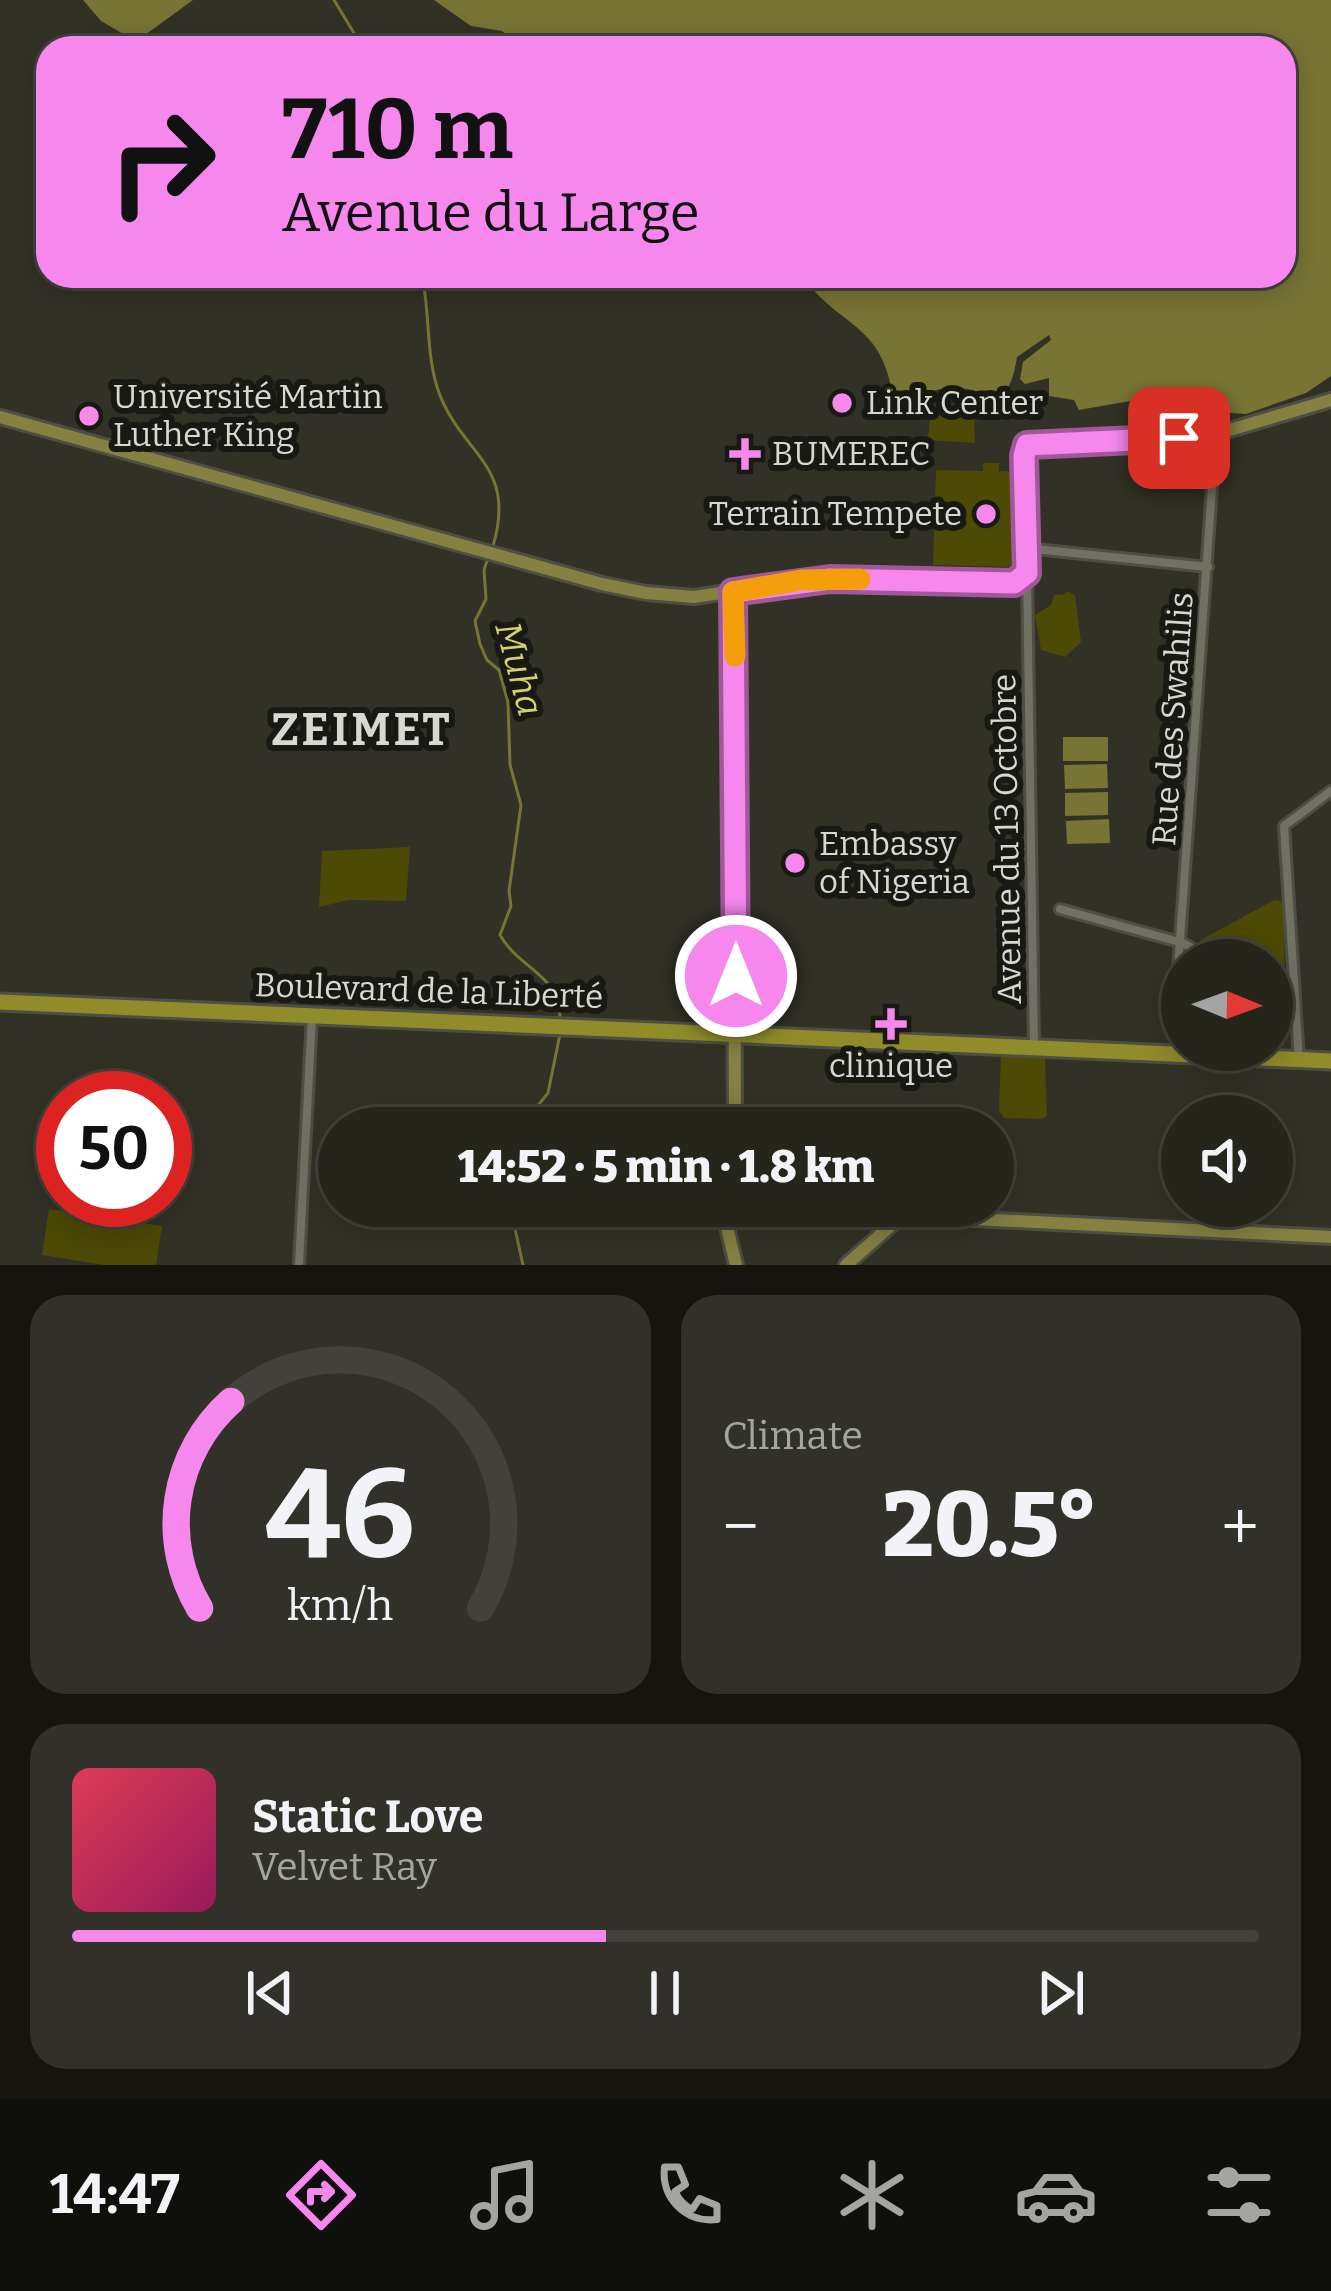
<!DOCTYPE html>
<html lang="en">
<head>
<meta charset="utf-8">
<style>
	body { margin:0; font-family:Bitter,serif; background:#323129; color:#f1f3f6; height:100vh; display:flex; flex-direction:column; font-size:45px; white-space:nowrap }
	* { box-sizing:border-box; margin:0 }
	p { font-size:39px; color:#a4a5a3 }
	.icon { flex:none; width:66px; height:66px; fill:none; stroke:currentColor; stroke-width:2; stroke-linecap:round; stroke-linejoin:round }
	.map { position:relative; height:1265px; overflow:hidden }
	.drawer { display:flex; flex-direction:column; gap:30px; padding:30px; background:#15140f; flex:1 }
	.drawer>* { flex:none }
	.top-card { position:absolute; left:36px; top:36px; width:1260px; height:252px; border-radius:36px; box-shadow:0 6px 30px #0003,0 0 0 3px #42423b; background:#f688ed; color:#111; overflow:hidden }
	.needle { width:78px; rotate:91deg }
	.controls { position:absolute; left:1161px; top:939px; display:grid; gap:24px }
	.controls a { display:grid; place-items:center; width:132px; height:132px; border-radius:50%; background:#26251c; box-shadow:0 6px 30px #0003,0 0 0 3px #42423b; font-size:60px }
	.speed { position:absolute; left:36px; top:1071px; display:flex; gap:24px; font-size:60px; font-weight:700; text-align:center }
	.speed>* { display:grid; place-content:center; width:156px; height:156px; border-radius:50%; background:#26251c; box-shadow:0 6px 30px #0003,0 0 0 3px #42423b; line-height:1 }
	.speed .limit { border:18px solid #d22; background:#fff; color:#111 }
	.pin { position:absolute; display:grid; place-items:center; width:102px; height:102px; color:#fff; margin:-51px; border-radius:24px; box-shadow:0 6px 18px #0006 }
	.me { position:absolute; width:132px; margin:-66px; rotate:0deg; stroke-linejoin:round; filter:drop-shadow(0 0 9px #0008) }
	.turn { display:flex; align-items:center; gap:42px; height:252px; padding:0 48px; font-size:54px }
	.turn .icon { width:156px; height:156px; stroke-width:2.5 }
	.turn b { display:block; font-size:84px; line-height:102px }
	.big { font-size:90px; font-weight:800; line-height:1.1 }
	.drawer .tile { flex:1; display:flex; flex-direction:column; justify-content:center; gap:18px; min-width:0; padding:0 42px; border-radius:36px; background:#323129 }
	.drawer .dial { align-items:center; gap:0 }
	.dial svg { height:312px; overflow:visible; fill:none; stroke:#42423b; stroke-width:7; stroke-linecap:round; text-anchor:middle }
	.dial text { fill:#f1f3f6; stroke:none }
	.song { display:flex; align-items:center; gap:36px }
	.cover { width:144px; height:144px; border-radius:18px; background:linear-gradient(135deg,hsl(350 70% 55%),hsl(330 70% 35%)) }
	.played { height:12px; border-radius:6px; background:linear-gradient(90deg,#f688ed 45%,#42423b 45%) }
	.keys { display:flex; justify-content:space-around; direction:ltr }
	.heat { display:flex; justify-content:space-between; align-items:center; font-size:66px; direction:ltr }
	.drawer .tiles { flex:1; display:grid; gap:30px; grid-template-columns:1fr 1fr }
	.tile:last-child { grid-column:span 2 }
	.trip { position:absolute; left:318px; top:1107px; width:696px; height:120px; border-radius:60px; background:#26251c; box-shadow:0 6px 30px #0003,0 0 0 3px #42423b; font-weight:800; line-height:120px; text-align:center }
	.tabs { display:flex; height:192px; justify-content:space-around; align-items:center; background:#0f0f0b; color:#a4a5a3 }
	.tabs .icon { width:84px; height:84px }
	.tabs .active { color:#f688ed }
	.tabs b { font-size:54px; color:#f1f3f6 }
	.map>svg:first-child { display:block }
	.green { fill:#4d4a05 }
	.water { fill:#777434 }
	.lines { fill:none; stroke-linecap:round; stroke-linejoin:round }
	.stream { stroke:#777434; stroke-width:3 }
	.minor-casing { stroke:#4e4e44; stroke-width:14 }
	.major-casing { stroke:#4e4e44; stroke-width:18 }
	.highway-casing { stroke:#4e4e44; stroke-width:21 }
	.minor { stroke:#717163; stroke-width:8 }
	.major { stroke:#848141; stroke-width:12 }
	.highway { stroke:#908c2a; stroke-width:15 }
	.route-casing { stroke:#a0589a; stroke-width:30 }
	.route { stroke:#f688ed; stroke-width:21 }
	.slow { stroke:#f59e0b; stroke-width:21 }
	.poi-dot { fill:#f688ed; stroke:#191913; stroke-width:4.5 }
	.labels { text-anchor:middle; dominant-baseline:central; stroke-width:12; stroke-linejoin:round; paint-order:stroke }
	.poi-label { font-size:33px; fill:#d7d8d0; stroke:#191913; text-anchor:start }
	.street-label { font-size:33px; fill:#d7d8d0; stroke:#191913 }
	.water-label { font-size:36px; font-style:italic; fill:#d4d173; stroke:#191913 }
	.district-label { font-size:45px; font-weight:bold; letter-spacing:3px; fill:#d7d8d0; stroke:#191913 }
</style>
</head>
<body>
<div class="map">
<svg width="1331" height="1265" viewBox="0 0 1331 1265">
	<rect width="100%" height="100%" fill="#323125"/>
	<g class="green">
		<polygon points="974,413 975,443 928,440 930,416"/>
		<polygon points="983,463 999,463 999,471 1016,472 1020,567 933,565 936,470 983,471"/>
		<polygon points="1066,591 1075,595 1081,642 1065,657 1041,650 1035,615 1051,605 1054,595 1065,594"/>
		<polygon points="410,847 406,901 349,900 319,907 322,851"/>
		<path d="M1274 900 1280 901 1283 907 1285 973 1272 970V960C1247 960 1218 959 1199 941Z"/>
		<polygon points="1001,1054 1045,1058 1047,1116 1041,1119 1004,1118 999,1111"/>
		<polygon points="49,1209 162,1226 156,1265 104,1265 42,1255"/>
	</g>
	<g class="water">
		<polygon points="83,0 193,0 145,35 130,38 101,21"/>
		<path d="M434 0H1331V376L1306 393 1246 414 1204 411 1170 394 1079 410 1074 400 1049 396V378L1025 384 1020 379 1023 362 1051 340 1049 335 1017 357C1006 427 982 375 933 391L923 407 894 406C885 321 843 332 802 276H1284V48H525L502 31 471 26Z"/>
		<rect x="1063" y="737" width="45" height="24"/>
		<polygon points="1107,764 1108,788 1065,789 1064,765"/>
		<polygon points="1108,792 1108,815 1065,816 1065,793"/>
		<polygon points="1109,819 1110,843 1067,844 1066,821"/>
	</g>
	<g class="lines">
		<g class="stream">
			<polyline points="334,0 363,48"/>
			<path d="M422 276C430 313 426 351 437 387 459 455 518 462 493 546"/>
			<path d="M489 555 484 570 486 599 475 621 480 644 487 660 499 670 508 702 510 765 521 805 509 891 511 906 500 935C519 969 560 974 560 1018"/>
			<polyline points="520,1128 548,1093 560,1034"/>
			<polyline points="510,1206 523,1265"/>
		</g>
		<g class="minor-casing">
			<g id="minor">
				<polyline points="1025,548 1208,567"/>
				<polyline points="1027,573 1034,1048"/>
				<polyline points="1060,909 1183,943 1212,960"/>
				<polyline points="1272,989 1292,999"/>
				<polyline points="1175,1011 1216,431"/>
				<polyline points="1299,1060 1284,826 1331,791"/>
				<polyline points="299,1265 312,1016"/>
			</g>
		</g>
		<g class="major-casing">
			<g id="major">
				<polyline points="0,417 602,584 646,593 694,597 814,579 1014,583 1027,573 1023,456 1029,443 1216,434 1331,400"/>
				<polyline points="733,589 735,1128"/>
				<polyline points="722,1206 736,1265"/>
				<polyline points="896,1221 897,1215 1331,1237"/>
				<polyline points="846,1265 896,1221"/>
			</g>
		</g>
		<g class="highway-casing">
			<polyline id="highway" points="0,1002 1331,1061"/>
		</g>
		<use href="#minor" class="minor"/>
		<use href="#major" class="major"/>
		<use href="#highway" class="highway"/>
	</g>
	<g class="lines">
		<g class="route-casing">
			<polyline id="route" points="736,976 733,592 830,579 1014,583 1027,573 1024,456 1027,445 1179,438"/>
		</g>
		<use href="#route" class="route"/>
		<polyline class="slow" points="735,656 733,592 801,580 860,579"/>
	</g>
	<g class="poi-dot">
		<circle cx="842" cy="403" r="12"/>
		<circle cx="89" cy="416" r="12"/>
		<path d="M739 436h12v12h12v12h-12v12h-12v-12h-12v-12h12z"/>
		<circle cx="986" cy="514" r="12"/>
		<circle cx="795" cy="863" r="12"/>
		<path d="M885 1006h12v12h12v12h-12v12h-12v-12h-12v-12h12z"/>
	</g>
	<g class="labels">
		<g class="poi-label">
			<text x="113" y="397">Université Martin<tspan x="113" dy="38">Luther King</tspan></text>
			<text x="866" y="403">Link Center</text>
			<text x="772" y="454">BUMEREC</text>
			<text x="962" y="514" text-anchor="end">Terrain Tempete</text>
			<text x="819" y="844">Embassy<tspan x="819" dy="38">of Nigeria</tspan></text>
			<text x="891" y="1066" text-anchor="middle">clinique</text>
		</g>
		<g class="street-label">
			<text transform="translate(1173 719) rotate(-86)">Rue des Swahilis</text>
			<text transform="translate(1007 839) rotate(-91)">Avenue du 13 Octobre</text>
			<text transform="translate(429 991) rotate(2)">Boulevard de la Liberté</text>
		</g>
		<g class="water-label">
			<text transform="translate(519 669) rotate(75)">Muha</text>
		</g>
		<g class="district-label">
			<text x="362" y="730">ZEIMET</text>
		</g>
	</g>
</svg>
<div class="controls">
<a><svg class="needle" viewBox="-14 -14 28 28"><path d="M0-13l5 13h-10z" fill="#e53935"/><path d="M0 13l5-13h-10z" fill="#a4a5a3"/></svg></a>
<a><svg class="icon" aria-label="sound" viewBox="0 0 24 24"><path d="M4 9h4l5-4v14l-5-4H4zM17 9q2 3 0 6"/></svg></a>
</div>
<div class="speed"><div class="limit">50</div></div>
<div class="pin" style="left:1179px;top:438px;background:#d93025"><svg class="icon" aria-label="arrive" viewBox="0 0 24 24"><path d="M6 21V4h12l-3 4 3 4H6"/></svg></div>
<svg class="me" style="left:736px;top:976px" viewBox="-20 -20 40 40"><circle r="17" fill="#f688ed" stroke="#fff" stroke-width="3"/><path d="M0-11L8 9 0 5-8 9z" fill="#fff"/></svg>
<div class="trip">14:52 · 5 min · 1.8 km</div>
<div class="top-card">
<div class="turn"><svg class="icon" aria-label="right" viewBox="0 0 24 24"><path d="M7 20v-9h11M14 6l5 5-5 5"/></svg><div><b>710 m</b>Avenue du Large</div></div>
</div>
</div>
<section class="drawer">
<div class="tiles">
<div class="tile dial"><svg viewBox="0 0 100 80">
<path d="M14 69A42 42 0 1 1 86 69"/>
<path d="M14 69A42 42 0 0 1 22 16" stroke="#f688ed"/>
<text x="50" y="56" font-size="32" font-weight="700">46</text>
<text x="50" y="72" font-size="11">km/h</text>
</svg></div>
<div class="tile"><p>Climate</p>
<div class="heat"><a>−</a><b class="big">20.5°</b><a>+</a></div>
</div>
<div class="tile">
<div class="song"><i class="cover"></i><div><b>Static Love</b><p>Velvet Ray</p></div></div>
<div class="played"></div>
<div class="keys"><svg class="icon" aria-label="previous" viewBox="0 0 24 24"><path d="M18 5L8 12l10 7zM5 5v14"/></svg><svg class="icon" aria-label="pause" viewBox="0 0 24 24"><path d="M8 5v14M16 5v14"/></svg><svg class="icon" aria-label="next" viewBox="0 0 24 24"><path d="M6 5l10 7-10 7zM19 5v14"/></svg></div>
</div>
</div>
</section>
<nav class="tabs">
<b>14:47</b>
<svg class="icon active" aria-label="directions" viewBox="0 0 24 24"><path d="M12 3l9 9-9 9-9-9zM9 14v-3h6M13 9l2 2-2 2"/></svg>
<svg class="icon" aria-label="music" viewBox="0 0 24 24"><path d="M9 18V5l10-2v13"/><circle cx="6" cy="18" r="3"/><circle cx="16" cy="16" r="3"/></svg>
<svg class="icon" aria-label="phone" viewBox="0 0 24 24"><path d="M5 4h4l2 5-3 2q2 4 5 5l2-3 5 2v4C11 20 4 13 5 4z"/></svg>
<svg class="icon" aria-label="climate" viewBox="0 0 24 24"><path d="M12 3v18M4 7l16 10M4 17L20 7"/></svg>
<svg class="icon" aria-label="car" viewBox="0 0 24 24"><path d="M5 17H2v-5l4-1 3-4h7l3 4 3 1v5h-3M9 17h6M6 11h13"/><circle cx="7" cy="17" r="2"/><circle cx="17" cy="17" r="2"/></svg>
<svg class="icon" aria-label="filters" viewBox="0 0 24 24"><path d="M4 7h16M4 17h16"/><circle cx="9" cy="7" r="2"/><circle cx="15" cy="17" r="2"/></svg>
</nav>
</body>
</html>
